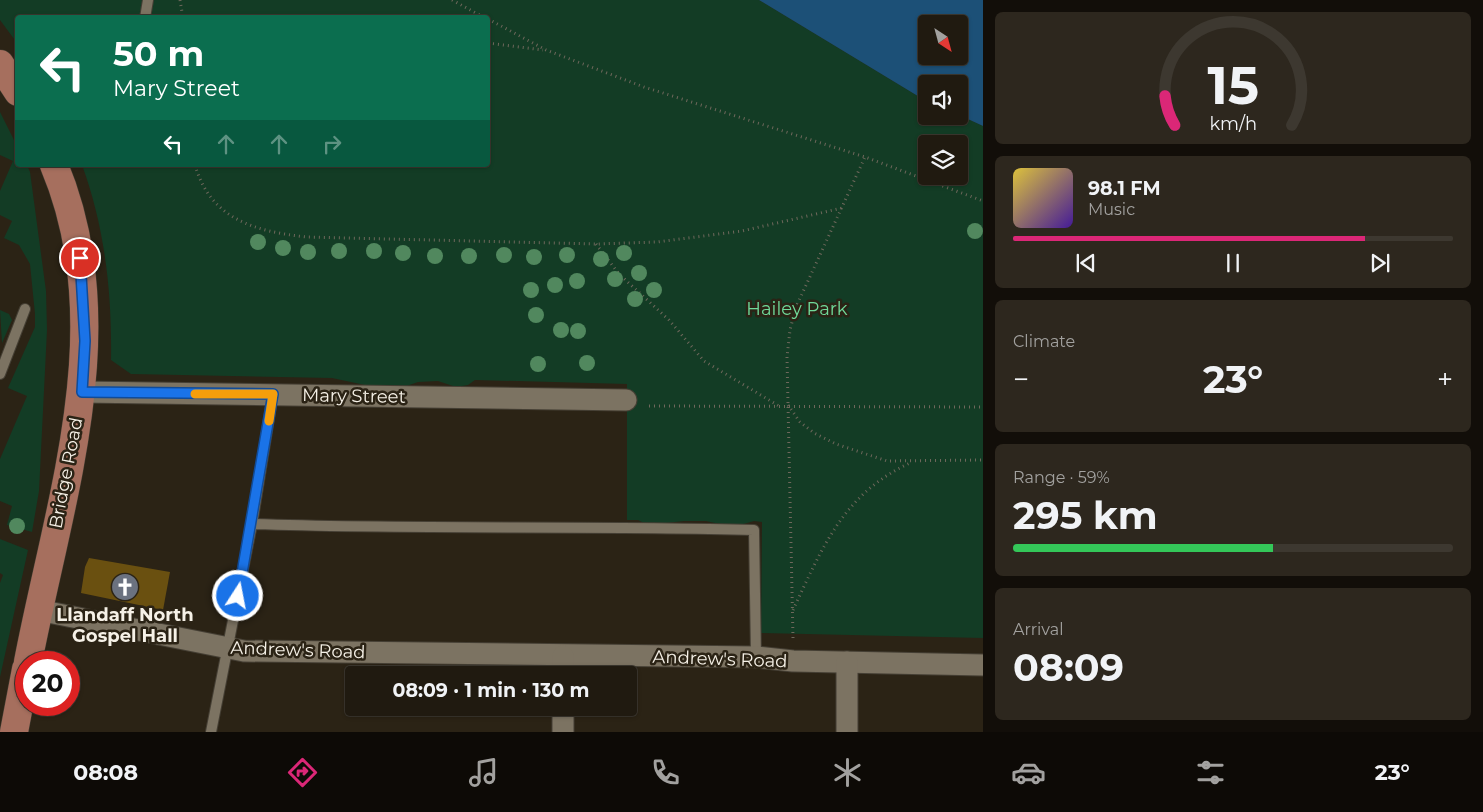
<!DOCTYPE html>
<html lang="en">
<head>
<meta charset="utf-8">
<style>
	body { margin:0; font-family:Montserrat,sans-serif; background:#2d271e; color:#f1f3f6; height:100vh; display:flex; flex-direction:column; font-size:19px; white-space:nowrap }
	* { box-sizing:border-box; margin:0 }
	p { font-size:16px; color:#a2a19f }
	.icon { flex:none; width:28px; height:28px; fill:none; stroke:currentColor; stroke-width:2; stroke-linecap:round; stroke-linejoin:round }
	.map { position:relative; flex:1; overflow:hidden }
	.side { display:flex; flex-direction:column; gap:12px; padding:12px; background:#120e09; width:500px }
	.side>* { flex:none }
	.banner { position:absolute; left:15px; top:15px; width:475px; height:152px; border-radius:5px; box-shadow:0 1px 4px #0004,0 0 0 1px #3d3830; background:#0b6e4f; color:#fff; overflow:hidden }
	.needle { width:32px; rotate:144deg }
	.controls { position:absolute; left:918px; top:15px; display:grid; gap:10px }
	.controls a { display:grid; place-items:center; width:50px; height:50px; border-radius:5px; background:#201a10; box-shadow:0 1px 4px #0004,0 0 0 1px #3d3830; font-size:25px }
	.speed { position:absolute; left:15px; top:651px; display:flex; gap:10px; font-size:25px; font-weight:700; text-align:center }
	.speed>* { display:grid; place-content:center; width:65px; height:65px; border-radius:50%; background:#201a10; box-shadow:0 1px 4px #0004,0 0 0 1px #3d3830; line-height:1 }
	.speed .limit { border:8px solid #d22; background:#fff; color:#111 }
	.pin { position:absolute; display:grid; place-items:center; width:42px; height:42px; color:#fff; margin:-21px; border:2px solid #fff; border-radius:50%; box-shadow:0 1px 5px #0007 }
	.me { position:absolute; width:55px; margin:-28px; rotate:11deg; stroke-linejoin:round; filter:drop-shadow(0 0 4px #0008) }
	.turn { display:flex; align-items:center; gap:18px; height:105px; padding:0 15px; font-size:22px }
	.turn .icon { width:65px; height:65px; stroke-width:2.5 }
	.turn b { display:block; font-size:35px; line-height:42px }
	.lanes { display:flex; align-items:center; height:48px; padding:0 15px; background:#0003; justify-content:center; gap:25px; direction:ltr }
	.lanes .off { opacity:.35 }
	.big { font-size:38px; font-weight:700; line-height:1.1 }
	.side .card { flex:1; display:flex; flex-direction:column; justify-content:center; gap:8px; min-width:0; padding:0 18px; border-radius:8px; background:#2d271e }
	.side .dial { align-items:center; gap:0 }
	.dial svg { height:130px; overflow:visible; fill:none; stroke:#3d3830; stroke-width:7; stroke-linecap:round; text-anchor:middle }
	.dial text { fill:#f1f3f6; stroke:none }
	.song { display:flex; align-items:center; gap:15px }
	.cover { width:60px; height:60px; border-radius:8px; background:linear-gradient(135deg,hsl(50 70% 55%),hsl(260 70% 35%)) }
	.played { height:5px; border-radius:2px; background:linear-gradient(90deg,#db2777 80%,#3d3830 80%) }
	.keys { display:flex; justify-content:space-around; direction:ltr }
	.heat { display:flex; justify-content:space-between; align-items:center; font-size:28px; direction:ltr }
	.charge { height:8px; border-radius:4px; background:linear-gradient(90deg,#34c759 59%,#3d3830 0) }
	.trip { position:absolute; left:345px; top:666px; width:292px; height:50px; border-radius:5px; background:#201a10; box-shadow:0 1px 4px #0004,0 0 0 1px #3d3830; font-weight:700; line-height:50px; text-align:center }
	.tabs { display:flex; height:80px; justify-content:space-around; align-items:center; background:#0d0a06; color:#a2a19f }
	.tabs .icon { width:35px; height:35px }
	.tabs .on { color:#db2777 }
	.tabs b { font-size:22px; color:#f1f3f6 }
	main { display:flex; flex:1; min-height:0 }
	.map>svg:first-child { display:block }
	.green { fill:#133c25; fill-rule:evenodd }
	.water { fill:#1c5077; fill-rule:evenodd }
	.building { fill:#6a5010 }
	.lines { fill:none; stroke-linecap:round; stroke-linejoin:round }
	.service-casing { stroke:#453f34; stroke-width:12 }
	.minor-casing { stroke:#453f34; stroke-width:23 }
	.primary-casing { stroke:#453f34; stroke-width:29 }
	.path { stroke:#6f685c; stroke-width:3; stroke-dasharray:1 4; stroke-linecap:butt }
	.service { stroke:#7c7362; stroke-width:10 }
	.minor { stroke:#7c7362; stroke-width:21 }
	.primary { stroke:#a66f5e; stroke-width:28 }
	.tree { fill:#51885e }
	.route-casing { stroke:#114b97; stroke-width:12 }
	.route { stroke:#1a73e8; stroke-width:9 }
	.slow { stroke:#f59e0b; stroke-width:9 }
	.labels { text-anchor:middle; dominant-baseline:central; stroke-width:5; stroke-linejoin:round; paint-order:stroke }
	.park-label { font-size:18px; fill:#70da9a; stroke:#2b2315 }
	.street-label { font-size:18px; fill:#f6f1e7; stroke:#2b2315 }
	.poi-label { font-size:18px; font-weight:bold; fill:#f6f1e7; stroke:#2b2315 }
</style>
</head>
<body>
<main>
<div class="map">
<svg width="983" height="732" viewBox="0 0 983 732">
	<rect width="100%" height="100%" fill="#2b2315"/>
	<g class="green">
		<path d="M0 0H759L926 101V116L959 115 983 126V638L761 633 762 522 754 521 733 527 706 521H684L648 525 638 520H627V384L475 380 468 385 456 387 438 381 418 382 401 388H379L332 378 131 374 111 360C112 293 105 228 82 165H488V18H18L17 43 0 20ZM926 144H959V176H926Z"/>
		<polygon points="0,112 17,146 18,165 27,165 30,172 46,291 47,330 39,491 32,532 7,525 12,506 0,501 0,459 27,396 8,388 35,327 35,314 30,264 19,245 4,238 12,221 0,215 0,191 13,161 0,155"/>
		<polygon points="0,310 9,314 12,320 2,343"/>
		<polygon points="0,539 28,550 0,677 0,583 3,575 0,573"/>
	</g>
	<path class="water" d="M759 0H983V126L959 115V84H926V101ZM926 24H959V56H926Z"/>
	<polygon class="building" points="89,558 170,572 163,610 81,593 85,567"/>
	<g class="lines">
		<g class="service-casing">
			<g id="service">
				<polyline points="145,18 148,0"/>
				<polyline points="0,374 25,309"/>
				<polyline points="252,524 273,394"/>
				<path d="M211 732 252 524C419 530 587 525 754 530L756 657"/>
			</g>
		</g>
		<g class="minor-casing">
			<g id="minor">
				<polyline points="82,392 626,400"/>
				<polyline points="38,610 244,651 756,657 793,661 983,665"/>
				<polyline points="563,656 563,675"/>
				<polyline points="563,732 563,708"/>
				<polyline points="847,732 847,662"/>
			</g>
		</g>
		<g class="primary-casing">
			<g id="primary">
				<polyline points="0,64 18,92"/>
				<path d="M28 662C59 500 122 326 54 165"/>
				<polyline points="14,732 26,669"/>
			</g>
		</g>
		<g class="path">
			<polyline points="180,0 183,18"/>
			<polyline points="452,0 485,18"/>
			<polyline points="488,19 546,50 644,87 865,157 983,201"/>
			<polyline points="488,43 543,50"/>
			<path d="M195 165C211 220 255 231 306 237L596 244 657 242 742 231 842 208"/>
			<polyline points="596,244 619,274 669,320 704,361 779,406"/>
			<polyline points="788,405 800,422 814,433 836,444 887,461 983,460"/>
			<polyline points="649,406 983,407"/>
			<path d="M793 610C822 548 844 493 910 463"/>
			<polyline points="793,638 787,357 790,330 796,307 865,157"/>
		</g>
		<use href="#service" class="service"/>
		<use href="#minor" class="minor"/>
		<use href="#primary" class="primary"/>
	</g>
	<g class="tree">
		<circle cx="975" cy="231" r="8"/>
		<circle cx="258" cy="242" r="8"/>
		<circle cx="283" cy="248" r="8"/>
		<circle cx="339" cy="251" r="8"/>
		<circle cx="374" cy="251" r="8"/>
		<circle cx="308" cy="252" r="8"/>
		<circle cx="403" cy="253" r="8"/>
		<circle cx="624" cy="253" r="8"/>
		<circle cx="504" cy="255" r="8"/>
		<circle cx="567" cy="255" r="8"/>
		<circle cx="435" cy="256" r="8"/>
		<circle cx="469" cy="256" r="8"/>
		<circle cx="534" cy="257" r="8"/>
		<circle cx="601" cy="259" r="8"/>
		<circle cx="639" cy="273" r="8"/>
		<circle cx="615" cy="279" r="8"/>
		<circle cx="577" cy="281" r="8"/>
		<circle cx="555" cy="285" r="8"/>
		<circle cx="531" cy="290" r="8"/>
		<circle cx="654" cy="290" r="8"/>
		<circle cx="635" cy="299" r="8"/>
		<circle cx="536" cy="315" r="8"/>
		<circle cx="561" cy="330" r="8"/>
		<circle cx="578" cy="331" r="8"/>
		<circle cx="587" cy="363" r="8"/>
		<circle cx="538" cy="364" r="8"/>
		<circle cx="17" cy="526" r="8"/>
	</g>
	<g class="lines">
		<g class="route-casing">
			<polyline id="route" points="80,258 85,341 82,392 273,394 238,596"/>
		</g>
		<use href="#route" class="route"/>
		<polyline class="slow" points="195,394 273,394 269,421"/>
	</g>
	<defs>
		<g id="church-disc" transform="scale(1.4375)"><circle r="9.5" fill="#6b7280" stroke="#2b2315"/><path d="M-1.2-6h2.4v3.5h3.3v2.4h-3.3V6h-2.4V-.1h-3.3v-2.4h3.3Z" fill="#fff"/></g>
	</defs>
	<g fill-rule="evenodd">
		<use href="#church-disc" x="125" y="587"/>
	</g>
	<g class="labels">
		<g class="park-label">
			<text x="797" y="309">Hailey Park</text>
		</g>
		<g class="street-label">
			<text transform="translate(354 396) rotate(1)">Mary Street</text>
			<text transform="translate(66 473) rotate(-79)">Bridge Road</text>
			<text transform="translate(298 650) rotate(2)">Andrew's Road</text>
			<text transform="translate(720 659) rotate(2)">Andrew's Road</text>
		</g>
		<g class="poi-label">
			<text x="125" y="615">Llandaff North<tspan x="125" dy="21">Gospel Hall</tspan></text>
		</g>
	</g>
</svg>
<div class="controls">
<a><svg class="needle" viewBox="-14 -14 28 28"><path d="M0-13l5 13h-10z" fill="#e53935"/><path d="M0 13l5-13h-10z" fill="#a2a19f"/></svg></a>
<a><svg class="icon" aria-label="sound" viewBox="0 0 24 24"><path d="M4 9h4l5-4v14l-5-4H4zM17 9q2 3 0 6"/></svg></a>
<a><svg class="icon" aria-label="layers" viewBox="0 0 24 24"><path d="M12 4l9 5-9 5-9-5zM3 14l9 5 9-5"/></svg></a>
</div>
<div class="speed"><div class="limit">20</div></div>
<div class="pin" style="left:80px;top:258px;background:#d93025"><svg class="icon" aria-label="arrive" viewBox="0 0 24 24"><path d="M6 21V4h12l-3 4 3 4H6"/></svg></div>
<svg class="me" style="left:238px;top:596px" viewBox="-20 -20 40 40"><circle r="17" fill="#1a73e8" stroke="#fff" stroke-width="3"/><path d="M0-11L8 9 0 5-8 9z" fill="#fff"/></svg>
<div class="trip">08:09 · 1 min · 130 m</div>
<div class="banner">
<div class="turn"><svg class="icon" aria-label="left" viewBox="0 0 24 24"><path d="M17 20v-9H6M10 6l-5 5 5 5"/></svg><div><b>50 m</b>Mary Street</div></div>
<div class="lanes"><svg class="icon" aria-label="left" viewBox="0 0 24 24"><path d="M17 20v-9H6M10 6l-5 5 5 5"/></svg><svg class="icon off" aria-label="ahead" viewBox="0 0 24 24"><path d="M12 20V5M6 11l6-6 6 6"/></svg><svg class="icon off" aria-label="ahead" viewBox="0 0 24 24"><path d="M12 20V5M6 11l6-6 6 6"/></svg><svg class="icon off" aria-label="right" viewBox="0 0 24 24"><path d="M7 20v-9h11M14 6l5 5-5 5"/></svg></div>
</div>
</div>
<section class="side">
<div class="card dial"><svg viewBox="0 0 100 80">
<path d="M14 69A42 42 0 1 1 86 69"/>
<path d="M14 69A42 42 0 0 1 8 51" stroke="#db2777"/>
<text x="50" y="56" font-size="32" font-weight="700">15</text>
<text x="50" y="72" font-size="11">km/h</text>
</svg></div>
<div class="card">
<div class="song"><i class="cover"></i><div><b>98.1 FM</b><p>Music</p></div></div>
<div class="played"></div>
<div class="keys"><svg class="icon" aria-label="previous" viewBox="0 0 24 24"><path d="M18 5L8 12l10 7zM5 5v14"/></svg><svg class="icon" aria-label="pause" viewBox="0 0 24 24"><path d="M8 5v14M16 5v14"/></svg><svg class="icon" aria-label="next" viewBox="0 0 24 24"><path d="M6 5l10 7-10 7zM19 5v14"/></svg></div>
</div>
<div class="card"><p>Climate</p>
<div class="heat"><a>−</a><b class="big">23°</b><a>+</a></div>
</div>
<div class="card"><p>Range · 59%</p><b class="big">295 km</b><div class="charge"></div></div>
<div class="card"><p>Arrival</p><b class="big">08:09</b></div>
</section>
</main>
<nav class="tabs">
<b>08:08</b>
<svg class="icon on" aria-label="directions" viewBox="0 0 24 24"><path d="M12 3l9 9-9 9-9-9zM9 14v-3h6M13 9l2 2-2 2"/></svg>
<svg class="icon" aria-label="music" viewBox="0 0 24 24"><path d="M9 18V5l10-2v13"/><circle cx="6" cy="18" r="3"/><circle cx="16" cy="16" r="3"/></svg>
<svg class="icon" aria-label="phone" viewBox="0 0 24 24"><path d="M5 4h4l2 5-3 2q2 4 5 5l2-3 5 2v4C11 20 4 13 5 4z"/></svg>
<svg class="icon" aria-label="climate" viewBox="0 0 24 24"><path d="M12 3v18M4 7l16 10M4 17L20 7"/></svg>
<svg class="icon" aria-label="car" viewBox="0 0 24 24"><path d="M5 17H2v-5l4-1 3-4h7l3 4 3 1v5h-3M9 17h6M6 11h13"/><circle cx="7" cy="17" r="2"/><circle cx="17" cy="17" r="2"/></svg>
<svg class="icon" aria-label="filters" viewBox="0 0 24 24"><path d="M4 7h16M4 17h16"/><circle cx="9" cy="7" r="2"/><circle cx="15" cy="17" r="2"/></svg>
<b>23°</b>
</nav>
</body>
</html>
